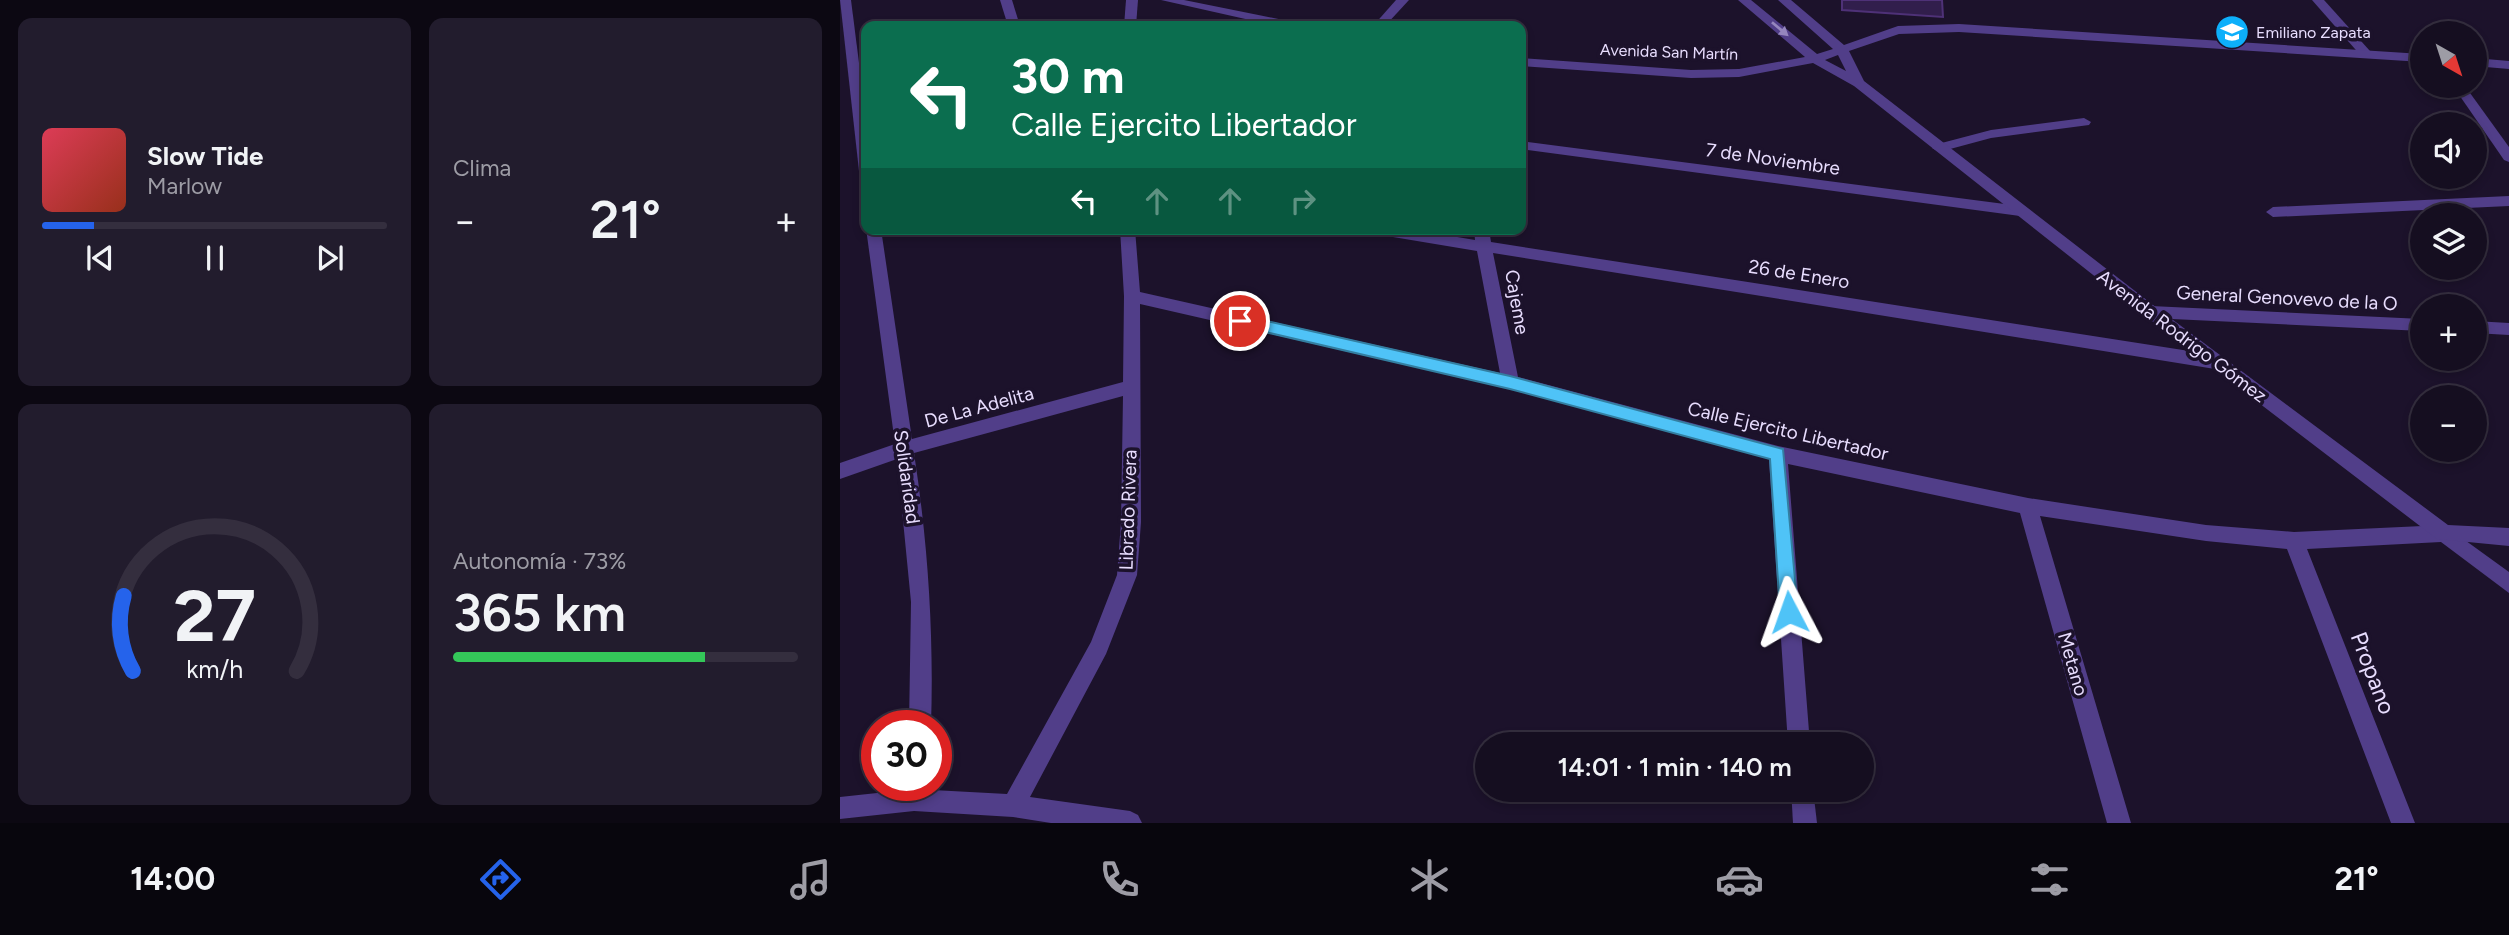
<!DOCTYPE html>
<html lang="es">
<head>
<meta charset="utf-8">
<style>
	body { margin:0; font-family:Figtree,sans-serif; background:#221c2d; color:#f1f3f6; height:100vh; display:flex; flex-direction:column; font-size:26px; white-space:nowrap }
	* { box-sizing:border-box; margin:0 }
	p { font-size:23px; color:#9d9ca5 }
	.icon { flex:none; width:38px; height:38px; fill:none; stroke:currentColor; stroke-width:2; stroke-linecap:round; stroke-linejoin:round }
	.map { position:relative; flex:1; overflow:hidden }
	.sheet { display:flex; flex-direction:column; gap:18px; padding:18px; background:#0c0812; width:840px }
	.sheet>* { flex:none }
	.hud { position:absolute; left:21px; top:21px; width:665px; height:214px; border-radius:14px; box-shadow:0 4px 10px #0003,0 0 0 2px #342e3e; background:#0b6e4f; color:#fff; overflow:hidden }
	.needle { width:46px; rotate:141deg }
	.tools { position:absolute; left:1570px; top:21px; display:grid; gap:14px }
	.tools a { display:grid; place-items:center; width:77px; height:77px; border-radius:50%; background:#150e20; box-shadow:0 4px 10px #0003,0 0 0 2px #342e3e; font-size:35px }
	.speed { position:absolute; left:21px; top:710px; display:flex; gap:14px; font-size:35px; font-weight:700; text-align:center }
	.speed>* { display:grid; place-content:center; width:91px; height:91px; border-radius:50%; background:#150e20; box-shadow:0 4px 10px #0003,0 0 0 2px #342e3e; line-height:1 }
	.speed .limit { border:10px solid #d22; background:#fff; color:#111 }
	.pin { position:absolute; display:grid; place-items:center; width:60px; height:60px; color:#fff; margin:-30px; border:4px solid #fff; border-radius:50%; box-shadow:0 2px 7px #0007 }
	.me { position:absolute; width:77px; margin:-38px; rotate:356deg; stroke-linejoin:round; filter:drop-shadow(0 0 5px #0008) }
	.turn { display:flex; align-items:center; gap:24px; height:147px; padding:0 35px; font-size:32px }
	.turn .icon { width:91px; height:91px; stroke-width:2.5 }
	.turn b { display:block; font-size:49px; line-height:60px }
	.lanes { display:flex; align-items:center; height:66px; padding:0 35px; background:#0003; justify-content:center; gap:35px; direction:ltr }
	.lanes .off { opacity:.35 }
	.big { font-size:52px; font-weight:600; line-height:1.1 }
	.sheet .widget { flex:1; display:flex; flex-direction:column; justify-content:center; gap:10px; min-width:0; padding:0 24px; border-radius:14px; background:#221c2d }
	.sheet .dial { align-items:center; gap:0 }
	.dial svg { height:182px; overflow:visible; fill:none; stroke:#342e3e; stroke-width:7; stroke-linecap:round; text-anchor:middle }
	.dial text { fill:#f1f3f6; stroke:none }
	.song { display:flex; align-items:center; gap:21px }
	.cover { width:84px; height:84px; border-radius:10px; background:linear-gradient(135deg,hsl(350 70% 55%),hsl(10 70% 35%)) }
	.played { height:7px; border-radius:4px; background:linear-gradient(90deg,#2563eb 15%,#342e3e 15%) }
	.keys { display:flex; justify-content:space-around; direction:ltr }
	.heat { display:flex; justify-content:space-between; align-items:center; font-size:38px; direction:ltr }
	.charge { height:10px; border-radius:5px; background:linear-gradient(90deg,#34c759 73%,#342e3e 0) }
	.sheet .tiles { flex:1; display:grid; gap:18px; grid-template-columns:repeat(2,1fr) }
	.trip { position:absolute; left:635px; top:732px; width:399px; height:70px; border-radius:35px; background:#150e20; box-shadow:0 4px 10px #0003,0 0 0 2px #342e3e; font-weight:600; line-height:70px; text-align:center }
	.tabs { display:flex; height:112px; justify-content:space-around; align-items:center; background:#08060d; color:#9d9ca5 }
	.tabs .icon { width:49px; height:49px }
	.tabs .active { color:#2563eb }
	.tabs b { font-size:32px; color:#f1f3f6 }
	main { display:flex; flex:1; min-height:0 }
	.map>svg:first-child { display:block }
	.building { fill:#311e4c; stroke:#4e3177; stroke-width:2 }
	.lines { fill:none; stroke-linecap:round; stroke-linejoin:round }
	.service { fill:#513e89; fill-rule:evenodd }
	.minor { fill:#513e89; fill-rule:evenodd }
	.tertiary { fill:#513e89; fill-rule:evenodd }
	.oneway { fill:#9586be }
	.route { fill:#4fc3f7; stroke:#337fa1; stroke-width:2 }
	.labels { text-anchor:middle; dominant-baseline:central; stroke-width:7; stroke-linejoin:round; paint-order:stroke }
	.far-poi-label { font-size:16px; fill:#e8ddfe; stroke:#1c122b; text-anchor:start }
	.far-street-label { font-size:16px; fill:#e8ddfe; stroke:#1c122b }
	.street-label { font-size:19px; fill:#e8ddfe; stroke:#1c122b }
	.near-street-label { font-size:23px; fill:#e8ddfe; stroke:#1c122b }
</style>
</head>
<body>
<main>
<section class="sheet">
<div class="tiles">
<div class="widget">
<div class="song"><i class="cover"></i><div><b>Slow Tide</b><p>Marlow</p></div></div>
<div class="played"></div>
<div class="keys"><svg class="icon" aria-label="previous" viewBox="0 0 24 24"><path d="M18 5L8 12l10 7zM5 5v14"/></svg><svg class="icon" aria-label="pause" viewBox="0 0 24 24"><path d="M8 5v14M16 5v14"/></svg><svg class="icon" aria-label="next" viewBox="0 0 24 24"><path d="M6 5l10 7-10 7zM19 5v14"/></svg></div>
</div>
<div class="widget"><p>Clima</p>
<div class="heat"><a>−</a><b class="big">21°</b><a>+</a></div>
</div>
<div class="widget dial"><svg viewBox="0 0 100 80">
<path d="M14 69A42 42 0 1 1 86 69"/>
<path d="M14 69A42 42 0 0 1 10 36" stroke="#2563eb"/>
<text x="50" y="56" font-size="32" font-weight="700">27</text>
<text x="50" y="72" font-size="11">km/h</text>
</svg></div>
<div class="widget"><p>Autonomía · 73%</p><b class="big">365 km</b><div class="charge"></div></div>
</div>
</section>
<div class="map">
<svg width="1669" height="823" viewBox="0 0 1669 823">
	<rect width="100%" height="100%" fill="#1c122b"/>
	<polygon class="building" points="1002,0 1102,0 1103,17 1002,10"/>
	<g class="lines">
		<polygon class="service" points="1244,118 1251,122 1249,125 1151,138 1099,152 1092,148 1094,145 1151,130"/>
		<g class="minor">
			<polygon points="0,0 11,0 26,118 26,176 19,171"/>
			<polygon points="160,0 172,0 180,26 168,26"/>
			<polygon points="286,0 298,0 296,26 284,26"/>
			<polygon points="556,0 569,0 545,26 533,26"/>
			<polygon points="1472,0 1484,0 1530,51 1530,57 1522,57"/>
			<polygon points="1613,86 1625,86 1669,147 1669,162 1664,160"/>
			<polygon points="681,141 1180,206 1187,211 1180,216 681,149"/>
			<polygon points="1669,196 1669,206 1433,217 1426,212 1433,207"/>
			<path d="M26 228 41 229 72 439 283 382 284 296 280 229H295L300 292 660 373 637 251 535 234 528 229H570L635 240 634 229H649L651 242 1375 355 1383 362 1375 369 653 253 678 377 938 446 1188 498 1366 525 1454 532 1604 525 1669 572V593L1601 542 1467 549 1575 823H1551L1447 549 1366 541 1200 516 1291 823H1267L1180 513 948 464 970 744H948L929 459 670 389 300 304 301 522 297 575 266 654 190 797 290 811 298 815 302 823H211L173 817 74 811 0 819V797L74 789 167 794 251 642 277 575 281 522 283 396 74 453C88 544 94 634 91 726H69L71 602 57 459 0 479V463L55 444Z"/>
			<polygon points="1311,306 1582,319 1582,331 1311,318 1303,312"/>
			<polygon points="1634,321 1669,323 1669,335 1634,333"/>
			<polygon points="951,789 973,789 977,823 953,823"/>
		</g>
		<g class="tertiary">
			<polygon points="321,0 344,0 453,22 459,26 437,26"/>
			<path d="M898 0H911L977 54 993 49 938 0H951L1004 45 1058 26 1119 24 1582 54V62L1119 32 1059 34 1009 51 1024 81 1317 308 1608 525 1669 528V546L1597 539 1305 316 1014 86 973 63 899 77 851 78 681 66V58L851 70 899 69 965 57ZM998 55 1006 71 985 60Z"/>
			<polygon points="1634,58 1669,61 1669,69 1634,66"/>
		</g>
	</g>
	<defs><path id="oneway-solid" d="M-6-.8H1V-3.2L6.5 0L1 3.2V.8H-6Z" transform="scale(1.75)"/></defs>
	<use class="oneway" href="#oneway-solid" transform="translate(940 29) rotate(40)"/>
	<polygon class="route" points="400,315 670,376 943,449 958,612 956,618 949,621 943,618 940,612 930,459 670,389 395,325 395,317"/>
	<defs>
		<g id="university-disc" transform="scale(1.75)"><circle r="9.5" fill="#0daffa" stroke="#1c122b"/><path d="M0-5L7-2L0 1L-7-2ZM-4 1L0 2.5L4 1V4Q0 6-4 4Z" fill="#fff"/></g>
	</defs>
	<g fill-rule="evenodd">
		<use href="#university-disc" x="1392" y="32"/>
	</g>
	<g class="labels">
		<g class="far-poi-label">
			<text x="1416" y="32">Emiliano Zapata</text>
		</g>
		<g class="far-street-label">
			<text transform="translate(829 52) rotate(2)">Avenida San Martín</text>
		</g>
		<g class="street-label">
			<text transform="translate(933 159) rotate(8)">7 de Noviembre</text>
			<text transform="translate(959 274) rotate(9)">26 de Enero</text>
			<text transform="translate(1447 298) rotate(3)">General Genovevo de la O</text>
			<text transform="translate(677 302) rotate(80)">Cajeme</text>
			<text transform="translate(1342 336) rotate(37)">Avenida Rodrigo Gómez</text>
			<text transform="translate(139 407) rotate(-15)">De La Adelita</text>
			<text transform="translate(948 431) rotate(13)">Calle Ejercito Libertador</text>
			<text transform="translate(67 477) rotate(82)">Solidaridad</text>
			<text transform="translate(288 510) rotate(-88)">Librado Rivera</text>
			<text transform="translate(1233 664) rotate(74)">Metano</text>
		</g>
		<g class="near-street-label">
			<text transform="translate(1533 673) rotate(69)">Propano</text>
		</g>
	</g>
</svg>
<div class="tools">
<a><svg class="needle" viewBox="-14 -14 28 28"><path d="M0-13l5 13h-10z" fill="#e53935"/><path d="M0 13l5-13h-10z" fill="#9d9ca5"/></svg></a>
<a><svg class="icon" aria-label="sound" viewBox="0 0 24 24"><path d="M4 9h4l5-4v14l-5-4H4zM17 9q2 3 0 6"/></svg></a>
<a><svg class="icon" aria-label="layers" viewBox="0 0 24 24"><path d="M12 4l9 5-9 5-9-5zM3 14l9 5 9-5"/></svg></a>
<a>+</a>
<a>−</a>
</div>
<div class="speed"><div class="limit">30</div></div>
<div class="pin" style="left:400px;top:321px;background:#d93025"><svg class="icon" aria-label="arrive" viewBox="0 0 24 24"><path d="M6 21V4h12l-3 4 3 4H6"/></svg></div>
<svg class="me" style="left:949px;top:612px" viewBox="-20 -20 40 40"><path d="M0-17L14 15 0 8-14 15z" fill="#4fc3f7" stroke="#fff" stroke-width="4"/></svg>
<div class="trip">14:01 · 1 min · 140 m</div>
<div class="hud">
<div class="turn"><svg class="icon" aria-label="left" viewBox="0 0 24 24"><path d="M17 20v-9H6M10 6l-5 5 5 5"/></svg><div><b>30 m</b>Calle Ejercito Libertador</div></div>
<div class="lanes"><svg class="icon" aria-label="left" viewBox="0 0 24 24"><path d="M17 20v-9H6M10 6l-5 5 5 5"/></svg><svg class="icon off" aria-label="ahead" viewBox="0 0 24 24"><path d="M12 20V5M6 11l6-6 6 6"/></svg><svg class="icon off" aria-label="ahead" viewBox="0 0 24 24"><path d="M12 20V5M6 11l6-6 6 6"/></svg><svg class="icon off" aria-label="right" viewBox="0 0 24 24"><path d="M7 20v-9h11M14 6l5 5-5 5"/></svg></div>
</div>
</div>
</main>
<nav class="tabs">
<b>14:00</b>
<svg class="icon active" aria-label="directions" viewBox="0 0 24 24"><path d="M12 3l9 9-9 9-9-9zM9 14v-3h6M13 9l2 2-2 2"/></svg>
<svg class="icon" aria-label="music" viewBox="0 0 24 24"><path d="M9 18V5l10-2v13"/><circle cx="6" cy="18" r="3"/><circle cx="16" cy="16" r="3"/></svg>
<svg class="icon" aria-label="phone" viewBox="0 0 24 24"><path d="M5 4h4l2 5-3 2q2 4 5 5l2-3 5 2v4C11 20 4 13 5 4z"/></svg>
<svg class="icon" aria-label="climate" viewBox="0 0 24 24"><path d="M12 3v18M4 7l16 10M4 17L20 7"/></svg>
<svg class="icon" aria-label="car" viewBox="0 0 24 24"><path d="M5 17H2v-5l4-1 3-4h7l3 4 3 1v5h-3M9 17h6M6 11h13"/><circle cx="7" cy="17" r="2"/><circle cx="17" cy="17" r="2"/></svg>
<svg class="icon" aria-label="filters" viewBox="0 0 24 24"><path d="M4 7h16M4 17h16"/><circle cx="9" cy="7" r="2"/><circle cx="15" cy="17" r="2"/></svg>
<b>21°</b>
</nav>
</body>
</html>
